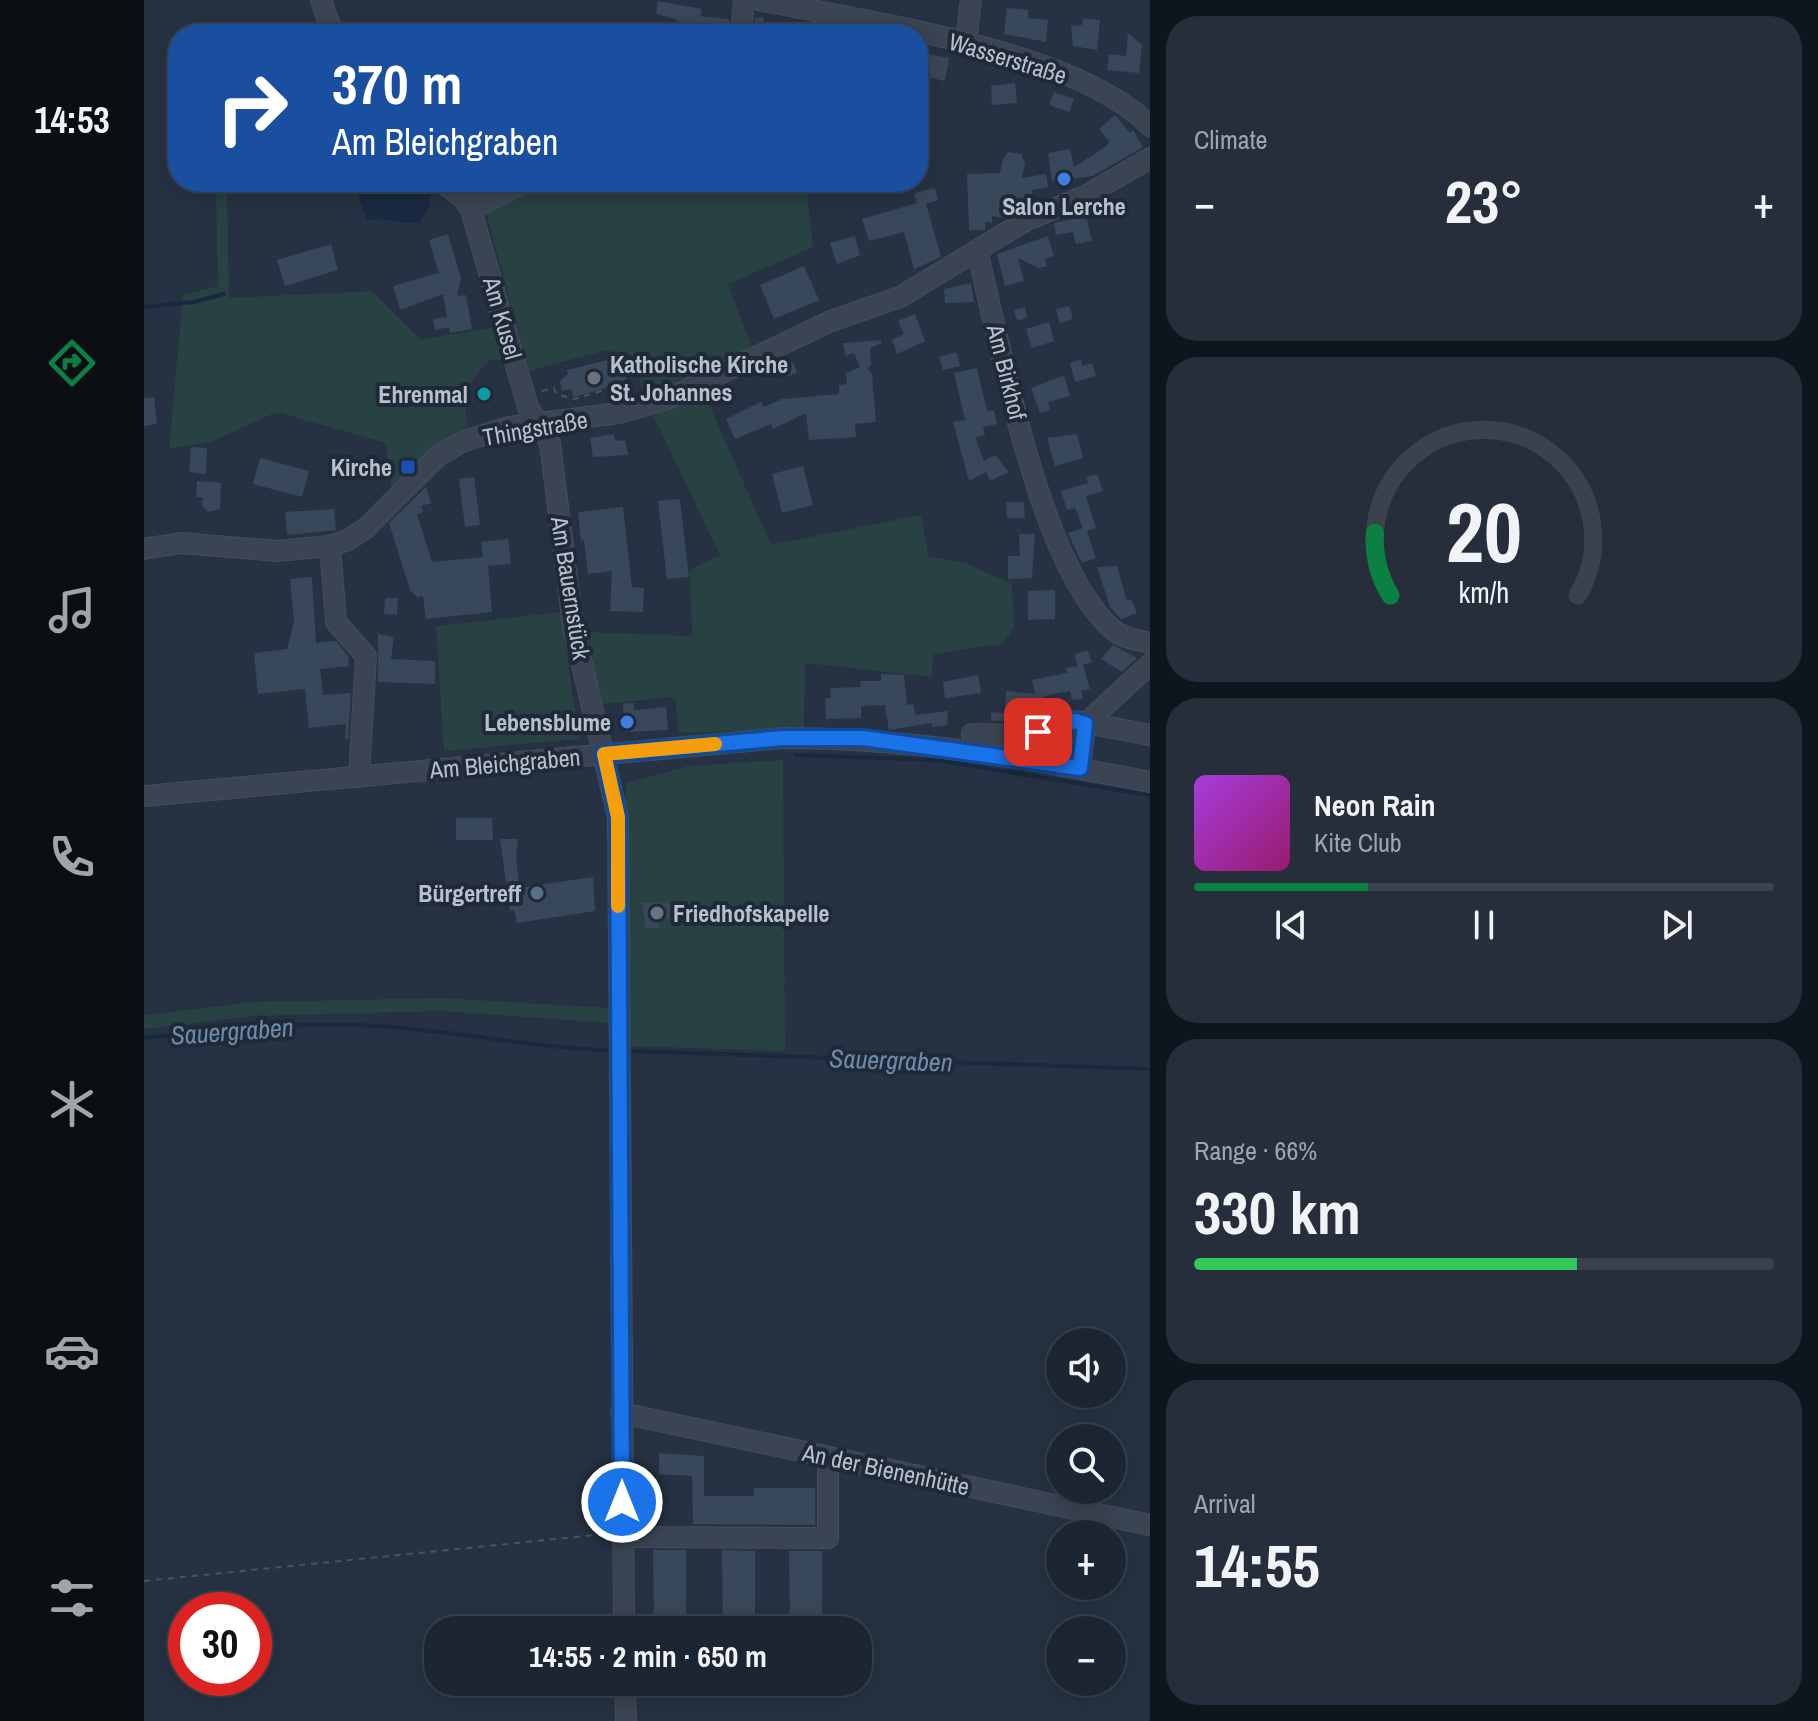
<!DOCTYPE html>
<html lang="en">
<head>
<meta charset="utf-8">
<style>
	body { margin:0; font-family:"Archivo Narrow",sans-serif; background:#252e3a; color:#f1f3f6; height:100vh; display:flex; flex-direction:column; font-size:30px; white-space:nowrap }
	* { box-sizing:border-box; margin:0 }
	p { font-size:26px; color:#a0a5ac }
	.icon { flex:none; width:44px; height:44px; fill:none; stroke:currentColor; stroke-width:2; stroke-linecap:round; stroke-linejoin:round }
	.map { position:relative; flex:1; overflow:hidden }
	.side { display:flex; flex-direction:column; gap:16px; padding:16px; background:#0f151c; width:668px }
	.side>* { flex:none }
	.top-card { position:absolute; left:24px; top:24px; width:760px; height:168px; border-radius:32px; box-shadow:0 4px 20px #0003,0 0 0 2px #3a434d; background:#1a4fa0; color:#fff; overflow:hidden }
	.buttons { position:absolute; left:902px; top:1328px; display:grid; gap:16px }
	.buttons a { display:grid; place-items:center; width:80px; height:80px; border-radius:50%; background:#1c2632; box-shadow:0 4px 20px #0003,0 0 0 2px #3a434d; font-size:40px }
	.speed { position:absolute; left:24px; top:1592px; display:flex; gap:16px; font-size:40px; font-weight:700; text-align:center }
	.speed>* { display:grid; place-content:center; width:104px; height:104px; border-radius:50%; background:#1c2632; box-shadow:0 4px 20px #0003,0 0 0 2px #3a434d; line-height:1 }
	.speed .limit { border:12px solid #d22; background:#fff; color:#111 }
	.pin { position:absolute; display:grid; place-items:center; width:68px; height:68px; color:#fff; margin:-34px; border-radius:16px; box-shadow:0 4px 12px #0006 }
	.me { position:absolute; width:88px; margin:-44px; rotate:0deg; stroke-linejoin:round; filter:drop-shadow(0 0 6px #0008) }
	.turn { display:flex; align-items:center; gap:28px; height:168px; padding:0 32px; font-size:36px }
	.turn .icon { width:104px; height:104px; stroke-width:2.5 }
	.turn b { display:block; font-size:56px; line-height:68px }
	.big { font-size:60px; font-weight:700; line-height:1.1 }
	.side .card { flex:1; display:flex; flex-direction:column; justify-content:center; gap:12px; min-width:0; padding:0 28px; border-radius:32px; background:#252e3a }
	.side .dial { align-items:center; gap:0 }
	.dial svg { height:208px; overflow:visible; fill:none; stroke:#3a434d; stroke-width:7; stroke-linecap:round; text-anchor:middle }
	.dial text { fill:#f1f3f6; stroke:none }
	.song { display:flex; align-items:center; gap:24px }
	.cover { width:96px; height:96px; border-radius:12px; background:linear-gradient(135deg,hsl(280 70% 55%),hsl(320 70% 35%)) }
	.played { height:8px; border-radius:4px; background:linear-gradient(90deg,#0b8043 30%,#3a434d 30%) }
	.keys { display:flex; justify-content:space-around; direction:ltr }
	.heat { display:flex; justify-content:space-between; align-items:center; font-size:44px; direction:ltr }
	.charge { height:12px; border-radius:6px; background:linear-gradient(90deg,#34c759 66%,#3a434d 0) }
	.trip { position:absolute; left:280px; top:1616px; width:448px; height:80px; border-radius:32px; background:#1c2632; box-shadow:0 4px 20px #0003,0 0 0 2px #3a434d; font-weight:700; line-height:80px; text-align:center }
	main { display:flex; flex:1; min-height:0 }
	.tabs { display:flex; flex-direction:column; width:144px; justify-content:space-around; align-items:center; background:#0b0f14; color:#a0a5ac }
	.tabs .icon { width:56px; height:56px }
	.tabs .selected { color:#0b8043 }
	.tabs b { font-size:36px; color:#f1f3f6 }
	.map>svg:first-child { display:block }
	.green { fill:#284143 }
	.water { fill:#182941 }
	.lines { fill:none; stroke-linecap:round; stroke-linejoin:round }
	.stream { stroke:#182941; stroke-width:4 }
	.building { fill:#384759 }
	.minor-casing { stroke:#444d5b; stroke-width:22 }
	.path { stroke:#41595b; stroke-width:2; stroke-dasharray:6 6; stroke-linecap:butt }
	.minor { stroke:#3a4452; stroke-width:20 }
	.route-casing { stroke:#114b97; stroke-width:20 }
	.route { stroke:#1a73e8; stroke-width:14 }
	.slow { stroke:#f59e0b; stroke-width:14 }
	.shop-dot { fill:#3f7fe0; stroke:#1f2937; stroke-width:3 }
	.worship-dot { fill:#6b7280; stroke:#1f2937; stroke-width:3 }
	.culture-dot { fill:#0f9aa8; stroke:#1f2937; stroke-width:3 }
	.transit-dot { fill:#1a4fb4; stroke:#1f2937; stroke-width:3 }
	.service-dot { fill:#5c6f8a; stroke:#1f2937; stroke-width:3 }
	.labels { text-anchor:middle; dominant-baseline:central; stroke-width:8; stroke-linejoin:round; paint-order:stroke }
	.street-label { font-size:24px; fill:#b7c0cc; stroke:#1f2937 }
	.poi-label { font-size:24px; font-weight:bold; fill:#b7c0cc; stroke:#1f2937; text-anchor:end }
	.water-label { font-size:26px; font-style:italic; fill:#708aab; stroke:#1f2937 }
</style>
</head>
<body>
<main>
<nav class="tabs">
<b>14:53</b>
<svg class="icon selected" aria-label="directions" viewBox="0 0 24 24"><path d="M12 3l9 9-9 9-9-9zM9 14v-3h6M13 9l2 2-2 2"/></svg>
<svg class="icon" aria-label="music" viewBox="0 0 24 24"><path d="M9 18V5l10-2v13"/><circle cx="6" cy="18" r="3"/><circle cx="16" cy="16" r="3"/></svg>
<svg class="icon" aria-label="phone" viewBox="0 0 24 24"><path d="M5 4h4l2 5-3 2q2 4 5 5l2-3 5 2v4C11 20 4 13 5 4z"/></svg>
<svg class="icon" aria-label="climate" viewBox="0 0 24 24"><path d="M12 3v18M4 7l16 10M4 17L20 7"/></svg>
<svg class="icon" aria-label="car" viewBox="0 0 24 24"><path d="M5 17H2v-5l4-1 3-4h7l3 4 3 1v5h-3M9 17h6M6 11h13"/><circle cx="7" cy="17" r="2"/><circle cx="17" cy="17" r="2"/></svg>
<svg class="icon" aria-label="filters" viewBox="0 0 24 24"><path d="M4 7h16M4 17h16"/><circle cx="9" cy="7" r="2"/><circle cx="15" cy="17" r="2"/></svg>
</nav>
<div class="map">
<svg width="1006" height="1721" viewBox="0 0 1006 1721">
	<rect width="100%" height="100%" fill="#263243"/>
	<g class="green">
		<path d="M72 182H83L85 298 228 291 277 340 356 326 363 361 348 359C326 376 317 399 324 426L248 488 242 443 133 412 66 442 25 449 39 295 74 286Z"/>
		<path d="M318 182C336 182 339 196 347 209L394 182H662L669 247 584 284 608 347 500 396 489 356 462 350 385 371 342 212 328 189Z"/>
		<polygon points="560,393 627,545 777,515 784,556 821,563 868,584 870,627 859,644 789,654 788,677 661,663 660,729 535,733 531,697 458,704 442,632 548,636 546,570 576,555 509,415"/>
		<polygon points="417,612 435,739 300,751 292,626"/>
		<polygon points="639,760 641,1051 485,1046 482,783 545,766"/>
		<polygon points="298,998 467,1008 467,1023 298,1011 111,1016 0,1029 0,1015 110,1002"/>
	</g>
	<path class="water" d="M218 182H276L286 193 284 210 275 223C256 224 242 217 223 220L215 198Z"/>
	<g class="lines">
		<g class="stream">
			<polyline points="0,307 50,302 80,294"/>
			<polyline points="652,755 791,760 1006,795"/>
			<path d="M0 1038C89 1029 179 1019 268 1029 334 1035 397 1048 463 1050"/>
			<polyline points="487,1051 1006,1069"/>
		</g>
	</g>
	<g class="building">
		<polygon points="514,1 558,9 557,16 585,19 584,34 532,27 533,20 512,14"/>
		<polygon points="863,8 884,10 884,18 904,20 902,42 860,34"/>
		<polygon points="619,17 622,34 610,34 611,18"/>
		<polygon points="939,18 956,20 953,50 929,46 927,26 938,25"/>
		<polygon points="984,33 998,45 995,73 963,70 965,54 982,56"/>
		<polygon points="774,52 805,58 801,81 774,75"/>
		<polygon points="871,83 873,103 848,105 847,86"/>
		<polygon points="910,92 930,99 925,112 905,105"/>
		<polygon points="971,115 986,133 989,130 999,147 949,176 908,181 904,153 926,149 930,167 963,146 965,141 955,129"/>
		<polygon points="864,152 877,154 881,163 878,178 902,174 904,187 888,190 889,200 863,197 860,218 848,216 848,223 841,222 841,230 825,230 823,174 856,173 859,159"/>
		<polygon points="791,188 794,200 782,204 797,257 770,269 760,232 725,241 718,219 773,203 770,193"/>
		<polygon points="942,216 948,241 932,244 929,232 912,235 910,223"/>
		<polygon points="304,234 317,278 313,296 322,295 328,329 306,333 305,327 291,330 289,319 303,317 299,294 256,310 249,286 295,273 285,240"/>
		<polygon points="711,236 716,255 693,264 686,243"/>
		<polygon points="904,236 910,256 901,259 903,266 895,268 874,258 880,281 861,286 853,254"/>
		<polygon points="187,244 194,270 141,286 133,260"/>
		<polygon points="660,266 675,300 630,319 616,285"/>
		<polygon points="827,283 830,302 801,303 800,289"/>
		<polygon points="925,306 929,319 916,323 912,309"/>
		<polygon points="881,307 883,318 873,321 870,310"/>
		<polygon points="771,314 781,341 753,354 748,340 760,334 754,321"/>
		<polygon points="905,322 910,341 888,348 882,329"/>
		<polygon points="737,340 738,343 726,348 727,366 724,368 728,374 732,422 711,424 712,437 665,440 662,413 629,429 627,424 591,439 582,419 617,402 620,407 638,399 695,394 695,385 703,384 702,373 716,367 710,353 701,356 699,343"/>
		<polygon points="812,352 816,366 799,370 795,357"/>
		<polygon points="937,359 938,366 948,363 952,376 931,382 926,363"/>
		<polygon points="464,360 466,365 482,365 482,387 470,390 469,386 430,397 427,389 418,391 416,381 424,374 423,370"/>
		<polygon points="649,362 653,373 641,377 637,366"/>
		<polygon points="833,368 843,411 850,410 853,424 839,427 841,435 831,437 840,461 851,455 865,472 846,481 842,472 825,481 809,422 821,420 810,373"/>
		<polygon points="920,375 926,396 904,402 906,410 896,413 887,388"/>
		<polygon points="10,397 13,424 0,426 0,398"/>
		<polygon points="470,434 471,441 481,440 484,455 449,457 446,438"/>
		<polygon points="933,434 939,458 911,466 903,438"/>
		<polygon points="47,447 63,448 62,474 45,472"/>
		<polygon points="116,458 165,471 158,497 109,484"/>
		<polygon points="659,466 669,505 638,513 628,474"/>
		<polygon points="953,474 959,491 942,496 952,528 943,531 952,558 938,563 924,533 939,528 931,508 923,510 917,491 944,483 942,477"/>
		<polygon points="330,477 336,525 321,527 315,479"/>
		<polygon points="53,481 77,483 76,509 64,512 58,506 59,497 52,497"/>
		<polygon points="282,487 287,503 277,506 279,512 273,514 288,562 339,557 337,542 364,539 367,564 344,566 348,612 282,619 279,596 273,597 266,590 245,523"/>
		<polygon points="536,499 545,577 523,579 514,501"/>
		<polygon points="862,502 880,502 881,518 863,518"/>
		<polygon points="479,507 488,587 500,588 499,612 466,611 468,571 444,574 440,540 437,541 434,512"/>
		<polygon points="190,509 192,530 143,535 141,512"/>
		<polygon points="875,534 891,534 888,578 864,579 864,556 876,556"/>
		<polygon points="973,566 983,601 987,599 993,613 977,619 966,607 953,567"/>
		<polygon points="168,577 172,643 192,641 204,656 205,666 176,669 179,695 207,693 204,739 201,739 202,724 165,728 161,689 114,694 110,653 143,649 150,622 146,579"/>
		<polygon points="911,590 911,619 884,620 884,591"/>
		<polygon points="241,598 254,598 253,615 240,614"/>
		<polygon points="234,634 250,637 247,659 291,661 291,684 234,682"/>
		<polygon points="969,645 993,658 978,672 957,659"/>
		<polygon points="943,650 948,662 939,665 946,689 937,691 939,699 928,700 926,691 900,696 903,709 881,706 880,720 847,721 847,712 861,713 862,691 891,694 888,680 923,673 922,668 934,666 930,655"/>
		<polygon points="737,674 760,675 763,705 769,704 772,715 804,711 803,725 788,727 788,723 745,730 741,705 717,706 717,718 682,719 681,698 687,698 686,688 717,687 716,681 737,681"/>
		<polygon points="834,675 837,693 801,698 799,682"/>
		<polygon points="490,703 490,710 522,707 524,730 481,732 479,704"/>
		<polygon points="312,818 348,818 349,840 312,840"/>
		<polygon points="356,839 374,839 372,858 375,882 380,881 381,887 449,877 451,911 373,923 370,910 366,911"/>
		<polygon points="498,903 526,903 526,919 515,919 515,928 502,928"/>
		<polygon points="515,1453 560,1456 560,1496 610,1496 610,1488 671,1488 671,1525 549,1524 548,1476 515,1474"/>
		<polygon points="509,1550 542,1550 542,1630 510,1630"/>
		<polygon points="578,1550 611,1551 611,1630 579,1630"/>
		<polygon points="645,1551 678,1551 678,1630 646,1630"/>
	</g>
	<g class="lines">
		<g class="minor-casing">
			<g id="minor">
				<polyline points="177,0 189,34"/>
				<path d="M615 0C721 22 930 49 1006 126"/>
				<polyline points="597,34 600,0"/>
				<polyline points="822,42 827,0"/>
				<polyline points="298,182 319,198 327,210 384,407 406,443 429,626 474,817 480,1630"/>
				<polyline points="327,210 380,182"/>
				<path d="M833 251C857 346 895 564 967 628 978 638 992 640 1006 643"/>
				<polyline points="186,546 192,622 222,656 215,777"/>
				<polyline points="0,549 37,543 133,551 186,546 204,540 222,528 294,456 320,441 365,427 475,413 523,399 687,321 756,297 883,220 941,196 1006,158"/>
				<polyline points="828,734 873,735 931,721 1006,735"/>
				<polyline points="936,768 941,724 1006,664"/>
				<path d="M0 796 639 738C763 738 884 758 1006 782"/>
				<polyline points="477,1413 1006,1525"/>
				<polyline points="478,1532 487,1537 684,1538 684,1457"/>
				<polyline points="481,1682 482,1721"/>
			</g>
		</g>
		<g class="path">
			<polyline points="398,391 410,388 412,394 430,399 468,388 471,397"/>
			<polyline points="0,1581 461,1534"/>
		</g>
		<use href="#minor" class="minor"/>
	</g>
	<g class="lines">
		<g class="route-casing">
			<polyline id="route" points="478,1502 474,817 460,754 639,738 719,738 936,768 941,724 931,721 894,732"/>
		</g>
		<use href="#route" class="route"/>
		<polyline class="slow" points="474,906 474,817 460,754 571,744"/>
	</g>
	<g class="shop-dot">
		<circle cx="920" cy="179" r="8"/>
		<circle cx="483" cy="722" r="8"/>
	</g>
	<g class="worship-dot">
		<circle cx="450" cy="378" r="8"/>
		<circle cx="513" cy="913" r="8"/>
	</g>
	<circle class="culture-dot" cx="340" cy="394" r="8"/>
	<rect class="transit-dot" x="256" y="459" width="16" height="16" rx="4"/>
	<circle class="service-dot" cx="393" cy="893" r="8"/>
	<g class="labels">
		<g class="street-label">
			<text transform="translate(864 58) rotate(17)">Wasserstraße</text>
			<text transform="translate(359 318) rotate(74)">Am Kusel</text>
			<text transform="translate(863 372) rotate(76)">Am Birkhof</text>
			<text transform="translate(391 428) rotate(-10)">Thingstraße</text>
			<text transform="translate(427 588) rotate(81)">Am Bauernstück</text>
			<text transform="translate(361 763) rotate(-5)">Am Bleichgraben</text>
			<text transform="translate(742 1469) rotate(12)">An der Bienenhütte</text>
		</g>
		<g class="poi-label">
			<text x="920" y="206" text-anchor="middle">Salon Lerche</text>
			<text x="466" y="364" text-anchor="start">Katholische Kirche<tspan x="466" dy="28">St. Johannes</tspan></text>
			<text x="324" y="394">Ehrenmal</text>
			<text x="248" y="467">Kirche</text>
			<text x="467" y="722">Lebensblume</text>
			<text x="377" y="893">Bürgertreff</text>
			<text x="529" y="913" text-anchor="start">Friedhofskapelle</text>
		</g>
		<g class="water-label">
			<text transform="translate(88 1031) rotate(-4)">Sauergraben</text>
			<text transform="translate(747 1060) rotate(2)">Sauergraben</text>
		</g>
	</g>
</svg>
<div class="buttons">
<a><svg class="icon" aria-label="sound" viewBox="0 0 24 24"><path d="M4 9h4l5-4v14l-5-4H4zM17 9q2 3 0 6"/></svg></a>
<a><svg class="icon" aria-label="search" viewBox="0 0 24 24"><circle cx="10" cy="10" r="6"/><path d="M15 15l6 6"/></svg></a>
<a>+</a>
<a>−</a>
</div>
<div class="speed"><div class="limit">30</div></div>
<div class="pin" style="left:894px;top:732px;background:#d93025"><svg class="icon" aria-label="arrive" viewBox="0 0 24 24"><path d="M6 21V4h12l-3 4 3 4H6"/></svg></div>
<svg class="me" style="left:478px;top:1502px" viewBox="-20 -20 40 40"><circle r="17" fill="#1a73e8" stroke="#fff" stroke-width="3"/><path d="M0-11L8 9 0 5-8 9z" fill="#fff"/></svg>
<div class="trip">14:55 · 2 min · 650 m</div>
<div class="top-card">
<div class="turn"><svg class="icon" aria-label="right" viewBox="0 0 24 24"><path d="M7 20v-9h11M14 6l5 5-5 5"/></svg><div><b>370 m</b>Am Bleichgraben</div></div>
</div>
</div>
<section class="side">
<div class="card"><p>Climate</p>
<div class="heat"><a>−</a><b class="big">23°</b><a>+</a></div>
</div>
<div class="card dial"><svg viewBox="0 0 100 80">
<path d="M14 69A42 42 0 1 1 86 69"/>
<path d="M14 69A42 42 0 0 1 8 45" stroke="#0b8043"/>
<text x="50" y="56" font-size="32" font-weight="700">20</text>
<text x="50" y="72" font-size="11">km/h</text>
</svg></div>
<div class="card">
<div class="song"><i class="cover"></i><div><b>Neon Rain</b><p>Kite Club</p></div></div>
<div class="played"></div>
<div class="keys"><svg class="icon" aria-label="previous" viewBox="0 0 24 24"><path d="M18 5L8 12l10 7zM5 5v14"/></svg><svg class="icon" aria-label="pause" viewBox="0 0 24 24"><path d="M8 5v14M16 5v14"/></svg><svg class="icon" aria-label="next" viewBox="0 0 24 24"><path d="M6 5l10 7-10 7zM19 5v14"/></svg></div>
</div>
<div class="card"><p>Range · 66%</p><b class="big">330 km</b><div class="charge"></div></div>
<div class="card"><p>Arrival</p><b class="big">14:55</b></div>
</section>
</main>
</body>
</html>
